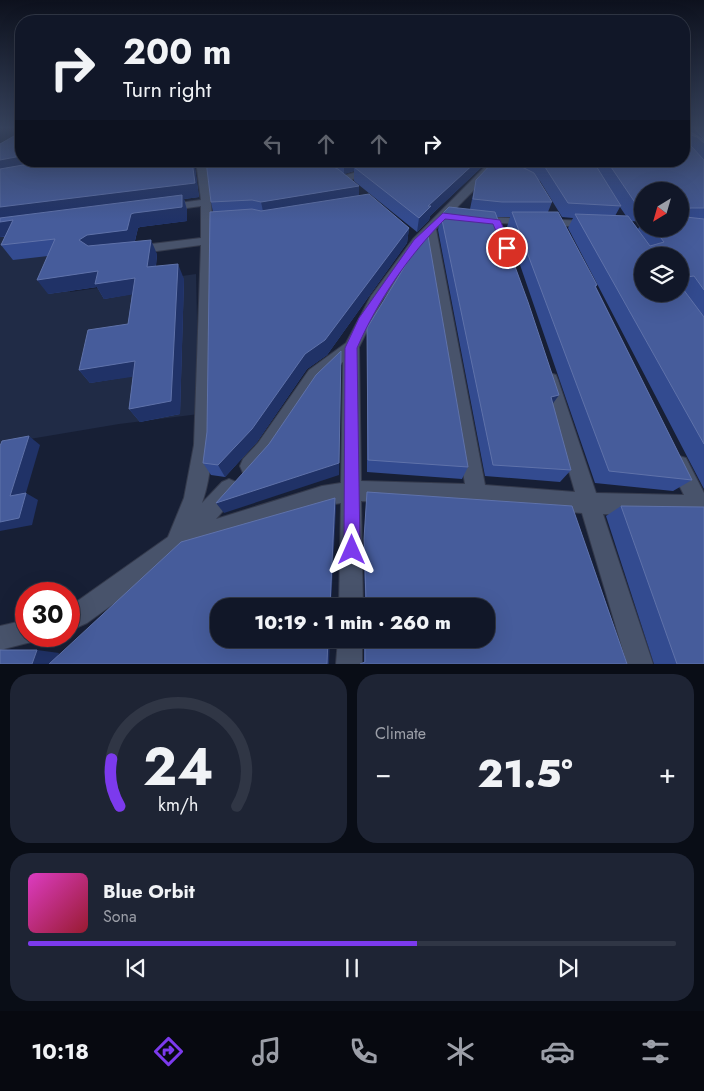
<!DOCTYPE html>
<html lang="en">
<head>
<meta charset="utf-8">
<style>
	body { margin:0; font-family:Jost,sans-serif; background:#1e2434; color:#f1f3f6; height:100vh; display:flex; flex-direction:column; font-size:19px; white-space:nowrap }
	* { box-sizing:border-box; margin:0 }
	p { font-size:16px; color:#9c9fa8 }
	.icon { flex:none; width:28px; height:28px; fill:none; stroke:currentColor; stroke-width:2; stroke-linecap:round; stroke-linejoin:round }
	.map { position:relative; height:664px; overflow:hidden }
	.drawer { display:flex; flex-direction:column; gap:10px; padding:10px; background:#090d16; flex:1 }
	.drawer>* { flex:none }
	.hud { position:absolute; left:15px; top:15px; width:675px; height:152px; border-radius:20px; box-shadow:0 5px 20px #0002,0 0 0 1px #303645; background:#111728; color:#f1f3f6; overflow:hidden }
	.needle { width:32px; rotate:217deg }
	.buttons { position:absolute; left:634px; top:182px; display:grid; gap:10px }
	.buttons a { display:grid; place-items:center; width:55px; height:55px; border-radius:50%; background:#111728; box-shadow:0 5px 20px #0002,0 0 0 1px #303645; font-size:25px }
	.speed { position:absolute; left:15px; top:582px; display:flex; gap:10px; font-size:25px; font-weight:700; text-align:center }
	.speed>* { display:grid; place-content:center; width:65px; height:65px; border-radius:50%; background:#111728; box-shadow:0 5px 20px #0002,0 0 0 1px #303645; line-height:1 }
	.speed .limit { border:8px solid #d22; background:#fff; color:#111 }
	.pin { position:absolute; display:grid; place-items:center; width:42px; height:42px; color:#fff; margin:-21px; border:2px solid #fff; border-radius:50%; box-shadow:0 1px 5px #0007 }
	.me { position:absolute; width:55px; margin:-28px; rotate:0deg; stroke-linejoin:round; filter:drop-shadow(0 0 4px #0008) }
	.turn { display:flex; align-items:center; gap:18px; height:105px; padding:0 25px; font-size:22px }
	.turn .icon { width:65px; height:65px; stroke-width:2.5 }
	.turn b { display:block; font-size:35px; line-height:42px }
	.lanes { display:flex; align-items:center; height:48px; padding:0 25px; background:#0003; justify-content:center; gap:25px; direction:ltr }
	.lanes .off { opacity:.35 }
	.big { font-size:38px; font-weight:800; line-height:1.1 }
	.drawer .widget { flex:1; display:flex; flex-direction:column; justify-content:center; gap:8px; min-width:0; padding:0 18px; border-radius:20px; background:#1e2434 }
	.drawer .dial { align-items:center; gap:0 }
	.dial svg { height:130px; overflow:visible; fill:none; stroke:#303645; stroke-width:7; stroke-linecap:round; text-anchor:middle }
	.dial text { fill:#f1f3f6; stroke:none }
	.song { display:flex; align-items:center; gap:15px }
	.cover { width:60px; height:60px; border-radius:8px; background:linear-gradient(135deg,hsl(310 70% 55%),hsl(350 70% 35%)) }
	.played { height:5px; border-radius:2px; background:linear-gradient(90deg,#7c3aed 60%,#303645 60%) }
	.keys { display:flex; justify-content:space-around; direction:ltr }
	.heat { display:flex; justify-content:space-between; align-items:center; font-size:28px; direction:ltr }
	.drawer .tiles { flex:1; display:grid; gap:10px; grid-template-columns:1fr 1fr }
	.widget:last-child { grid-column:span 2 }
	.trip { position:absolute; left:210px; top:598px; width:285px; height:50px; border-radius:20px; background:#111728; box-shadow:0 5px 20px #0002,0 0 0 1px #303645; font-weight:800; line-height:50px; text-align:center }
	.dock { display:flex; height:80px; justify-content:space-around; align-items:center; background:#070910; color:#9c9fa8 }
	.dock .icon { width:35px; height:35px }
	.dock .current { color:#7c3aed }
	.dock b { font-size:22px; color:#f1f3f6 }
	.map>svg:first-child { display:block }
	.built { fill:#202b46 }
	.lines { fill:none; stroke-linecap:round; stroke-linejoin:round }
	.street-casing { stroke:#343a4c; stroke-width:2 }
	.street { fill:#48536b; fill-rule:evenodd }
	.wall { fill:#334b90; fill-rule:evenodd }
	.shaded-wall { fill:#203267 }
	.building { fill:#465c9b; stroke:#5f72aa }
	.route { fill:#7c3aed; stroke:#51269a }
</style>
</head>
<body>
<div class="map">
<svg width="704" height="664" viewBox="0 0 704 664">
	<rect width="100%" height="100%" fill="#171f35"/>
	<polygon class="built" points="0,230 90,237 70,292 196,274 199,414 119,424 0,444"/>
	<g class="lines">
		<g class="street-casing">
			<g id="street">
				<path d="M196 161H206C217 233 214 306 213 378 213 416 215 468 202 503L222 482 229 479 236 482 239 489 236 496 216 519 322 486 341 483 343 362C336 368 328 373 322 379 299 401 278 464 250 475L243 473 240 466 243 459 258 443 309 370 346 343 371 296 413 239 491 161H502L436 229 485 485 575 492 542 380 544 375 550 373 556 375 558 380 596 493 684 495 669 465 672 458 679 456 686 458 704 493V522L696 519 694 516 603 514 653 664H627L582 513 477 504 361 501 363 606H339L341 503 322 506 189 549 87 623 69 631V607L168 537 184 498 194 445 201 245 135 254 129 250 135 246 201 238V206L165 211 159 208 165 205 201 200ZM426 240 465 484 361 481 359 347 382 301Z"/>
				<polygon points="397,161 414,161 343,182 338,179 339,177"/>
				<polygon points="479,217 591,221 597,224 591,227 475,222 473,220"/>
				<polygon points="26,620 26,636 36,636 35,641 0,650 0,626"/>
				<polygon points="338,639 362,639 362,664 336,664"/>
			</g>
		</g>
		<use href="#street" class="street"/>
	</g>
	<g class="wall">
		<path d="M684 128H704V489L568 228 573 218 562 217 540 181 538 180 552 202 548 212 597 285 596 287 692 480 673 491 595 483 507 227 510 217H497L559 395 552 403 571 470 560 482 485 476 438 230 441 215 470 209 476 180 494 161H684ZM642 191 680 229H642ZM620 207 626 216H615ZM632 221 642 222 638 229ZM642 256H680V294Z"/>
		<polygon points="0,160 21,161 194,161 199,197 184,199 187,210 187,221 140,227 138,228 135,241 157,254 156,266 184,279 180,414 140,422 129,409 133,376 90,383 79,370 128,324 132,294 104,299 97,287 48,294 48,256 13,260 1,245 5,237 0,237"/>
		<polygon points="206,161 488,161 430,216 429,220 417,232 354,181 354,171 344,174 359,196 409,228 407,243 327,355 307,369 257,442 225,477 211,475 203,463 207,432 213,212 211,202"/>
		<polygon points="367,328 468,467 462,479 367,472"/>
		<polygon points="367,492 572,506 627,664 360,664 364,662 364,639 363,639 486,639 486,606 361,606 361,602 365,601 364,548"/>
		<polygon points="621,506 704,664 654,664 606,516"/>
	</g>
	<g class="shaded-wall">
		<polygon points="21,156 21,161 74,161 0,175 0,160"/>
		<polygon points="192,161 194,161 199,197 184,199 187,210 187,221 140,227 138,228 134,244 88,254 79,240 87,235 134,213 182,199 24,234 0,237 0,207"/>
		<polygon points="344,161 389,161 354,167 354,171 344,174"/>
		<polygon points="477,161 488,161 430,216 429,220 417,232 419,218 428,206"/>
		<polygon points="359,186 359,200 264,216 261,202"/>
		<polygon points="409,228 407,243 327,355 307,369 257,442 225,477 218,465 305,354"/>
		<polygon points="151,240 157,254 154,282 147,267"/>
		<polygon points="178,264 184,279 180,414 140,422 129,409"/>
		<polygon points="98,271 135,278 142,293 104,299 97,287 48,294 37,280"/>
		<polygon points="341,351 341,366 339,475 224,513 216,503 339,463"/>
		<polygon points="135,361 145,375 90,383 79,370"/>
		<polygon points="559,395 549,409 551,397"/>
		<polygon points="29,436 40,445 23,503 10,496"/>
		<polygon points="26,493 38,500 32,525 0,531 0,522"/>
		<polygon points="335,498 336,508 331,606 330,606"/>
		<polygon points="328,639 330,639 329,664 327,664"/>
		<polygon points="37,650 59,653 55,664 32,664"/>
	</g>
	<g class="building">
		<polygon points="684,128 704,140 704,143 697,137 691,135 691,146 704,160 704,208 690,208 688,213 683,215 686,217 704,219 704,290 694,276 680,278 680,256 642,256 642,294 680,294 680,285 704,317 704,444 575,214 628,216 650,246 664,242 654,229 680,229 680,191 642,191 642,207 638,207 607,161 684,161"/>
		<polygon points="694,128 704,128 704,139"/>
		<polygon points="21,132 21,156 0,160 0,144"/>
		<polygon points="46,161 192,161 195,183 0,207 0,169"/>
		<polygon points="206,161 319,161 338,169 359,186 261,202 252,200 211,202"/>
		<polygon points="374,161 477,161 428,206 431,206 419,218 354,167"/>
		<polygon points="494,161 510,161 534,173 552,202 502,202 473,199 476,180"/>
		<polygon points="532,161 593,161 621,206 568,203 545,167"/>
		<polygon points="369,194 409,228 325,340 305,354 252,429 218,465 203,463 207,432 210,212 252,209 261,211"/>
		<polygon points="182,195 182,207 134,213 131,214 127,230 87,235 79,240 88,246 151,240 147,267 178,264 171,401 129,409 135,361 79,370 88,330 128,324 135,278 95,284 98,271 37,280 55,239 1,245 13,220 0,222 0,218"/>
		<polygon points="449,207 495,212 528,302 559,395 551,397 571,470 493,465 441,215"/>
		<polygon points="512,212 558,212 597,285 595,286 692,480 609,471"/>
		<polygon points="427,230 468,467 368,460 367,328"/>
		<polygon points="341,351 339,463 216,503 269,444 316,375"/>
		<polygon points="29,436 10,496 26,493 19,518 0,522 0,446 2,441"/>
		<polygon points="367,492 572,506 627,664 360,664 365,662 365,639 486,639 486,606 361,606 361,602 366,600 364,539"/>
		<polygon points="335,498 330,606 219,606 219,639 328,639 327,664 49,664 181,542"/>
		<polygon points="621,506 704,507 704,664 677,664"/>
		<polygon points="0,650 37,650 32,664 0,664"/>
	</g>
	<linearGradient id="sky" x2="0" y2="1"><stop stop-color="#0d111d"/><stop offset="0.58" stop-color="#36425c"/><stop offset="1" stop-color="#36425c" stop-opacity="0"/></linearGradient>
	<rect width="704" height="221" fill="url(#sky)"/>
	<path class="route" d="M443 213 500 220 512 248 507 251 504 250 493 224 445 219C409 255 378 300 357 348L360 550 358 556 352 559 346 556 344 550 345 348 359 318 414 240Z"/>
</svg>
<div class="buttons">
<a><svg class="needle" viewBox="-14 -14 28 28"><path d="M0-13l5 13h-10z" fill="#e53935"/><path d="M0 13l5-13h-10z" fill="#9c9fa8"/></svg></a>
<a><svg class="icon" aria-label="layers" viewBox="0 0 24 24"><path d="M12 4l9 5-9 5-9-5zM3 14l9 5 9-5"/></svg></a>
</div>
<div class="speed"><div class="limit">30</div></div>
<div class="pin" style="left:507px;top:248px;background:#d93025"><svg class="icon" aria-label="arrive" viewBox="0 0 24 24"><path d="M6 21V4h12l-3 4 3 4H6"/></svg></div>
<svg class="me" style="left:352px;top:550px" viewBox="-20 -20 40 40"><path d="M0-17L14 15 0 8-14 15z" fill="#7c3aed" stroke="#fff" stroke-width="4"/></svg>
<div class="trip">10:19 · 1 min · 260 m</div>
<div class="hud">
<div class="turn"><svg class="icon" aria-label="right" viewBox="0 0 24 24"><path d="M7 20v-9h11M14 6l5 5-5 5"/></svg><div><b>200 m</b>Turn right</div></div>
<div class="lanes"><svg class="icon off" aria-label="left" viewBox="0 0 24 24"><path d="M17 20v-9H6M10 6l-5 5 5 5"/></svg><svg class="icon off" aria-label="ahead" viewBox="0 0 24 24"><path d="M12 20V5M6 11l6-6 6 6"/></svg><svg class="icon off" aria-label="ahead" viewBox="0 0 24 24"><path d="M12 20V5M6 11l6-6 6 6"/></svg><svg class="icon" aria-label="right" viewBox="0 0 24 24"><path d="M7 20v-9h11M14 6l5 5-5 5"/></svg></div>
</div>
</div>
<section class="drawer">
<div class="tiles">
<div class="widget dial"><svg viewBox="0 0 100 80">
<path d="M14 69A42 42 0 1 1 86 69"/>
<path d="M14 69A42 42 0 0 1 9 40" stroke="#7c3aed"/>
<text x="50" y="56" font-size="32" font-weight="700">24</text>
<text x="50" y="72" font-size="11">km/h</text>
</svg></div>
<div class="widget"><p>Climate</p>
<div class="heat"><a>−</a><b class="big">21.5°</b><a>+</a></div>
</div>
<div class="widget">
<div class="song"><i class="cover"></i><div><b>Blue Orbit</b><p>Sona</p></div></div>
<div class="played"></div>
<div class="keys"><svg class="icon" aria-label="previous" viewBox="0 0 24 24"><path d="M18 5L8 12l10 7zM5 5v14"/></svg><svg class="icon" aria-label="pause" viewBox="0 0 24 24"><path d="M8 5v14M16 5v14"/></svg><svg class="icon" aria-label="next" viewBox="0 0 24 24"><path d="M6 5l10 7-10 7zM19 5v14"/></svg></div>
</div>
</div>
</section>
<nav class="dock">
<b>10:18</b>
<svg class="icon current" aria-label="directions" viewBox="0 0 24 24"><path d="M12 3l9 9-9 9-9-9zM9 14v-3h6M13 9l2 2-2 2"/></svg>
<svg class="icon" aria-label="music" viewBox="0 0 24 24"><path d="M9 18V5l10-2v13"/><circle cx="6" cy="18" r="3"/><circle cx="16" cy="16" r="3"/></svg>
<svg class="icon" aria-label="phone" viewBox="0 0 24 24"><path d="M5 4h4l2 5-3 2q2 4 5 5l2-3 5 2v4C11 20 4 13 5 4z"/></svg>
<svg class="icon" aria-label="climate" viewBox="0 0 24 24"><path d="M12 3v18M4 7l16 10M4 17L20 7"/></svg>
<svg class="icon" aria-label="car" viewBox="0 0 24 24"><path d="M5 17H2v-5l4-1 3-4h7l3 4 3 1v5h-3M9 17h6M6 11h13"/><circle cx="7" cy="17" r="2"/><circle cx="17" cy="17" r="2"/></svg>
<svg class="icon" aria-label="filters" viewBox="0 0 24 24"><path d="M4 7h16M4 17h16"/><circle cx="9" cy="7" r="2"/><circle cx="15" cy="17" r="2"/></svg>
</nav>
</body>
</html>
